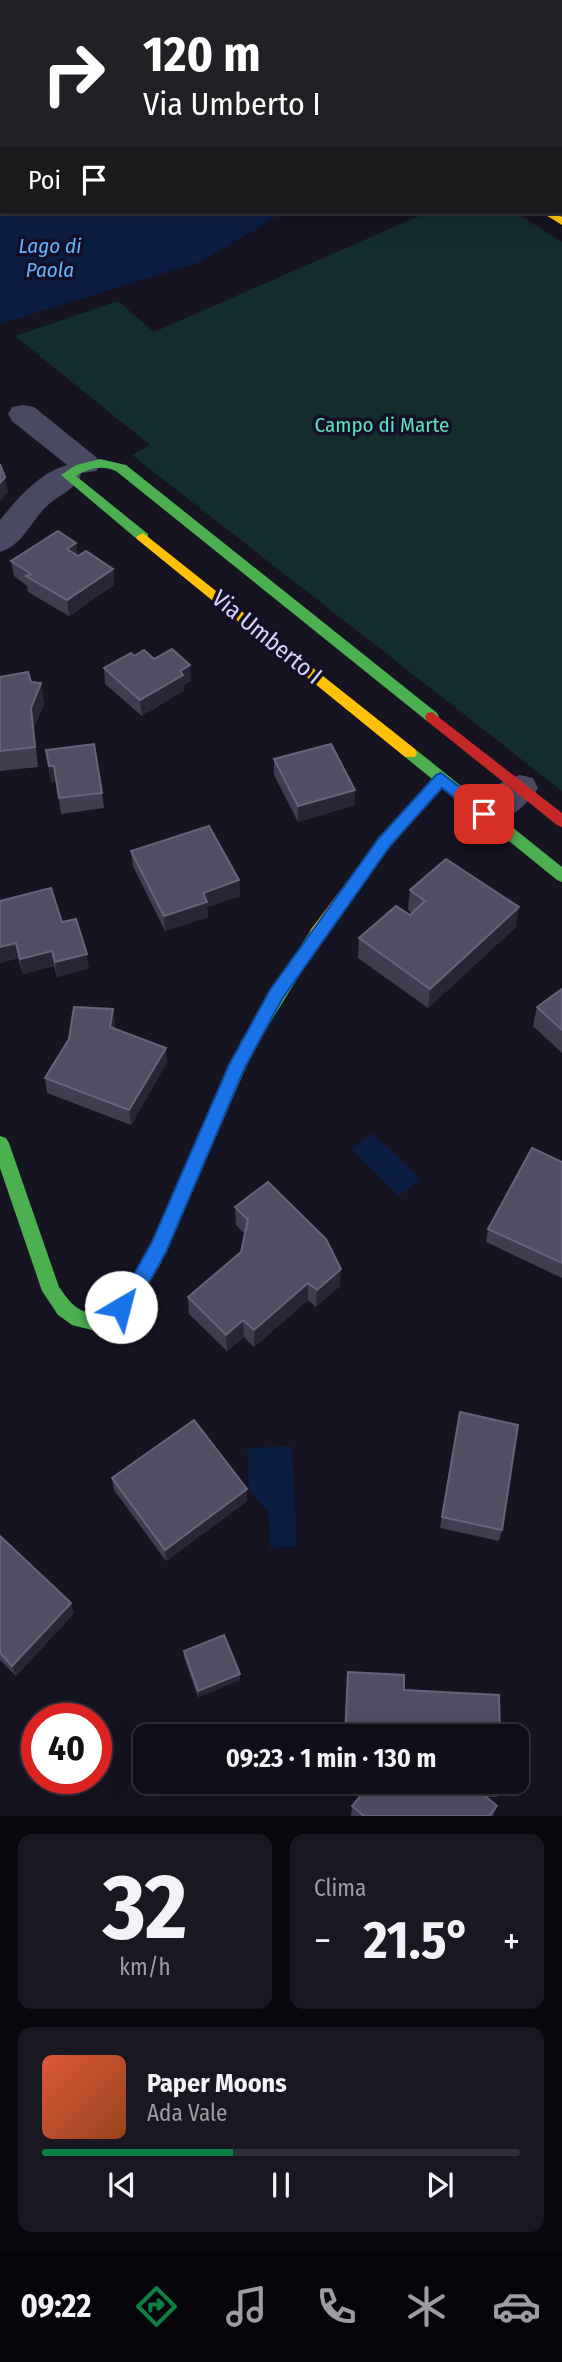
<!DOCTYPE html>
<html lang="it">
<head>
<meta charset="utf-8">
<style>
	body { margin:0; font-family:"Fira Sans Condensed",sans-serif; background:#191822; color:#f1f3f6; height:100vh; display:flex; flex-direction:column; font-size:26px; white-space:nowrap }
	* { box-sizing:border-box; margin:0 }
	p { font-size:23px; color:#9c9ca2 }
	.icon { flex:none; width:38px; height:38px; fill:none; stroke:currentColor; stroke-width:2; stroke-linecap:round; stroke-linejoin:round }
	.map { position:relative; height:1816px; overflow:hidden }
	.drawer { display:flex; flex-direction:column; gap:18px; padding:18px; background:#09080e; flex:1 }
	.drawer>* { flex:none }
	.hud { position:absolute; left:0px; top:0px; width:564px; height:214px; box-shadow:0 7px 28px #0002,0 0 0 2px #302f38; background:#202124; color:#fff; overflow:hidden }
	.speed { position:absolute; left:21px; top:1703px; display:flex; gap:14px; font-size:35px; font-weight:700; text-align:center }
	.speed>* { display:grid; place-content:center; width:91px; height:91px; border-radius:50%; background:#100f19; box-shadow:0 7px 28px #0002,0 0 0 2px #302f38; line-height:1 }
	.speed .limit { border:10px solid #d22; background:#fff; color:#111 }
	.pin { position:absolute; display:grid; place-items:center; width:60px; height:60px; color:#fff; margin:-30px; border-radius:14px; box-shadow:0 4px 10px #0006 }
	.me { position:absolute; width:77px; margin:-38px; rotate:37deg; stroke-linejoin:round; filter:drop-shadow(0 0 5px #0008) }
	.turn { display:flex; align-items:center; gap:24px; height:147px; padding:0 28px; font-size:32px }
	.turn .icon { width:91px; height:91px; stroke-width:2.5 }
	.turn b { display:block; font-size:49px; line-height:60px }
	.then { display:flex; align-items:center; height:66px; padding:0 28px; background:#0003; gap:14px; font-size:26px }
	.big { font-size:52px; font-weight:700; line-height:1.1 }
	.drawer .tile { flex:1; display:flex; flex-direction:column; justify-content:center; gap:10px; min-width:0; padding:0 24px; border-radius:14px; background:#191822 }
	.drawer .dial { align-items:center; gap:0 }
	.dial b { font-size:91px; line-height:1 }
	.song { display:flex; align-items:center; gap:21px }
	.cover { width:84px; height:84px; border-radius:10px; background:linear-gradient(135deg,hsl(10 70% 55%),hsl(20 70% 35%)) }
	.played { height:7px; border-radius:4px; background:linear-gradient(90deg,#0b8043 40%,#302f38 40%) }
	.keys { display:flex; justify-content:space-around; direction:ltr }
	.heat { display:flex; justify-content:space-between; align-items:center; font-size:38px; direction:ltr }
	.drawer .tiles { flex:1; display:grid; gap:18px; grid-template-columns:1fr 1fr }
	.tile:last-child { grid-column:span 2 }
	.trip { position:absolute; left:133px; top:1724px; width:396px; height:70px; border-radius:14px; background:#100f19; box-shadow:0 7px 28px #0002,0 0 0 2px #302f38; font-weight:700; line-height:70px; text-align:center }
	.tab-bar { display:flex; height:112px; justify-content:space-around; align-items:center; background:#06060a; color:#9c9ca2 }
	.tab-bar .icon { width:49px; height:49px }
	.tab-bar .current { color:#0b8043 }
	.tab-bar b { font-size:32px; color:#f1f3f6 }
	.map>svg:first-child { display:block }
	.green { fill:#132c2d }
	.water { fill:#0b1e41 }
	.lines { fill:none; stroke-linecap:round; stroke-linejoin:round }
	.street { fill:#4a4962; fill-rule:evenodd }
	.fast { fill:#4caf50; fill-rule:evenodd }
	.slow { fill:#ffc107; fill-rule:evenodd }
	.jam { fill:#c62828; fill-rule:evenodd }
	.wall { fill:#403d50 }
	.shaded-wall { fill:#282635 }
	.building { fill:#504e63; stroke:#66637b; stroke-width:2 }
	.route { fill:#1a73e8; stroke:#114b97; stroke-width:2 }
	.labels { text-anchor:middle; dominant-baseline:central; stroke-width:7; stroke-linejoin:round; paint-order:stroke }
	.far-water-label { font-size:21px; font-style:italic; fill:#62b6ff; stroke:#130f26 }
	.far-park-label { font-size:21px; fill:#5fe0c0; stroke:#130f26 }
	.street-label { font-size:24px; fill:#d9d4ff; stroke:#130f26 }
</style>
</head>
<body>
<div class="map">
<svg width="562" height="1816" viewBox="0 0 562 1816">
	<rect width="100%" height="100%" fill="#161421"/>
	<polygon class="green" points="428,212 515,212 562,242 562,791 132,455 150,445 15,336 118,301 154,332"/>
	<g class="water">
		<polygon points="0,120 2,212 283,213 200,262 0,324"/>
		<polygon points="372,1133 421,1179 399,1196 351,1149"/>
		<polygon points="292,1446 297,1546 270,1548 268,1511 249,1490 247,1448"/>
	</g>
	<g class="lines">
		<g class="street">
			<polygon points="232,0 257,0 230,2"/>
			<path d="M23 405 34 407 96 457 101 464 96 471 81 473C80 487 57 496 47 506 31 521 22 546 0 552V520C18 498 39 473 67 465L12 421 8 414 12 407Z"/>
			<path d="M520 775 533 778 538 788C526 809 495 831 471 824L466 814C476 796 500 781 520 775Z"/>
		</g>
		<g class="fast">
			<polygon points="213,0 224,0 226,2 214,2"/>
			<path d="M100 459 126 465 437 713 439 717 437 721H427L116 471C101 465 90 468 76 476L148 534V540H138L61 475 76 465Z"/>
			<polygon points="410,748 415,749 562,867 562,882 557,880 405,757 403,753 405,749"/>
			<path d="M318 926 324 928 326 932 254 1049 160 1265 137 1302 112 1324 92 1330 72 1325 58 1315 42 1291 0 1168V1136L6 1138 9 1143 59 1287C65 1295 71 1305 81 1310 107 1323 133 1278 144 1260L241 1041 312 928Z"/>
		</g>
		<g class="slow">
			<polygon points="541,212 554,212 562,217 562,225"/>
			<polygon points="143,533 415,749 417,753 415,757 405,757 138,540 136,537"/>
			<polygon points="441,774 448,779 446,783 393,842 324,936 312,936 310,932 312,928 383,834 436,775"/>
		</g>
		<polygon class="jam" points="432,712 562,813 562,827 557,825 427,721 425,717 427,713"/>
	</g>
	<g class="wall">
		<polygon points="0,0 183,0 184,2 2,2 2,33 0,34"/>
		<polygon points="76,543 77,555 113,569 114,585 69,616 28,592 27,586 14,576 11,561"/>
		<polygon points="154,659 191,680 184,685 184,690 142,716 105,684 104,668"/>
		<polygon points="0,677 41,683 44,704 34,728 38,767 0,771"/>
		<polygon points="46,750 102,793 104,808 61,814 56,781 51,782"/>
		<polygon points="274,759 355,790 355,805 298,822 274,775"/>
		<polygon points="131,851 239,880 240,896 207,907 208,917 165,931 133,866"/>
		<polygon points="410,890 516,927 428,1008 358,958 359,938 410,915 412,913 408,910"/>
		<polygon points="0,901 62,922 89,968 57,977 54,966 23,974 18,958 0,963"/>
		<polygon points="562,989 562,1053 533,1026 537,1007"/>
		<polygon points="113,1009 115,1024 114,1029 167,1062 131,1125 47,1093 45,1078"/>
		<polygon points="562,1162 562,1278 486,1242 488,1229"/>
		<polygon points="235,1207 340,1286 316,1307 308,1300 254,1347 244,1337 227,1351 189,1314 188,1297 241,1252 245,1234 236,1225"/>
		<polygon points="460,1412 502,1530 499,1541 440,1528"/>
		<polygon points="112,1478 247,1489 247,1501 166,1561 114,1490"/>
		<polygon points="0,1536 74,1613 16,1676 0,1660"/>
		<polygon points="184,1651 240,1674 240,1680 198,1697 184,1657"/>
		<polygon points="372,1782 501,1782 501,1786 497,1797 486,1797 497,1806 493,1816 351,1816 352,1806"/>
	</g>
	<g class="shaded-wall">
		<polygon points="32,0 82,0 82,2 27,2"/>
		<polygon points="137,0 183,0 184,2 132,2"/>
		<polygon points="0,11 2,11 2,33 0,34"/>
		<polygon points="5,477 8,492 0,501 0,483"/>
		<polygon points="76,543 78,559 67,549"/>
		<polygon points="113,569 114,585 69,616 67,600"/>
		<polygon points="190,665 191,680 184,685 184,690 142,716 140,700 180,671"/>
		<polygon points="41,683 44,704 34,728 38,767 31,708"/>
		<polygon points="49,766 54,766 56,781 51,782"/>
		<polygon points="355,790 355,805 298,822 298,806"/>
		<polygon points="239,880 240,896 207,907 208,917 165,931 164,916 203,893"/>
		<polygon points="519,907 516,927 428,1008 430,989"/>
		<polygon points="16,943 18,958 0,963 0,947"/>
		<polygon points="52,951 54,966 23,974 20,959"/>
		<polygon points="87,954 89,968 57,977 55,962"/>
		<polygon points="113,1009 115,1024 112,1042 110,1027"/>
		<polygon points="166,1048 167,1062 131,1125 129,1110"/>
		<polygon points="341,1269 340,1286 316,1307 317,1290"/>
		<polygon points="308,1283 308,1300 254,1347 254,1330"/>
		<polygon points="243,1320 244,1337 227,1351 226,1335"/>
		<polygon points="247,1489 247,1501 166,1561 165,1550"/>
		<polygon points="71,1603 74,1613 16,1676 12,1666"/>
		<polygon points="240,1674 240,1680 198,1697 198,1691"/>
	</g>
	<g class="building">
		<polygon points="0,0 32,0 27,2 2,2 2,11 0,11"/>
		<polygon points="106,0 137,0 132,2 109,2"/>
		<polygon points="0,464 5,477 0,483"/>
		<polygon points="58,531 76,543 67,549 78,556 86,551 113,569 67,600 26,576 31,574 11,561"/>
		<polygon points="172,649 190,665 180,671 183,675 140,700 104,668 131,653 134,656 144,650 154,659"/>
		<polygon points="28,672 31,682 41,683 31,708 35,747 0,751 0,677"/>
		<polygon points="94,744 102,793 59,798 54,766 49,766 46,750"/>
		<polygon points="331,744 355,790 298,806 274,759"/>
		<polygon points="209,826 239,880 203,893 207,902 164,916 131,851"/>
		<polygon points="446,859 519,907 430,989 359,938 396,906 410,915 425,901 410,890"/>
		<polygon points="51,888 62,922 76,919 87,954 55,962 52,951 20,959 16,943 0,947 0,901"/>
		<polygon points="562,989 562,1030 537,1007"/>
		<polygon points="74,1007 113,1009 110,1027 166,1048 129,1110 45,1078 69,1039"/>
		<polygon points="532,1148 562,1162 562,1263 488,1229"/>
		<polygon points="268,1182 326,1239 341,1269 317,1290 308,1283 254,1330 243,1320 226,1335 188,1297 241,1252 248,1220 235,1207"/>
		<polygon points="460,1412 518,1425 502,1530 442,1517"/>
		<polygon points="194,1420 247,1489 165,1550 112,1478"/>
		<polygon points="0,1536 71,1603 12,1666 0,1653"/>
		<polygon points="224,1635 240,1674 198,1691 184,1651"/>
		<polygon points="348,1672 404,1675 404,1690 499,1695 500,1736 345,1736"/>
		<polygon points="372,1782 501,1782 501,1786 471,1784 497,1806 489,1816 362,1816 363,1815 352,1806"/>
	</g>
	<polygon class="route" points="441,773 490,810 492,814 490,818 479,818 442,788 390,846 282,999 245,1067 166,1252 142,1295 128,1313 121,1315 115,1313 112,1307 129,1283 152,1242 229,1065 270,990 379,838 436,775"/>
	<g class="labels">
		<g class="far-water-label">
			<text x="50" y="246">Lago di<tspan x="50" dy="24">Paola</tspan></text>
		</g>
		<g class="far-park-label">
			<text x="382" y="425">Campo di Marte</text>
		</g>
		<g class="street-label">
			<text transform="translate(267 637) rotate(39)">Via Umberto I</text>
		</g>
	</g>
</svg>
<div class="speed"><div class="limit">40</div></div>
<div class="pin" style="left:484px;top:814px;background:#d93025"><svg class="icon" aria-label="arrive" viewBox="0 0 24 24"><path d="M6 21V4h12l-3 4 3 4H6"/></svg></div>
<svg class="me" style="left:121px;top:1307px" viewBox="-20 -20 40 40"><circle r="19" fill="#fff"/><path d="M0-13L10 11 0 6-10 11z" fill="#1a73e8"/></svg>
<div class="trip">09:23 · 1 min · 130 m</div>
<div class="hud">
<div class="turn"><svg class="icon" aria-label="right" viewBox="0 0 24 24"><path d="M7 20v-9h11M14 6l5 5-5 5"/></svg><div><b>120 m</b>Via Umberto I</div></div>
<div class="then">Poi<svg class="icon" aria-label="arrive" viewBox="0 0 24 24"><path d="M6 21V4h12l-3 4 3 4H6"/></svg></div>
</div>
</div>
<section class="drawer">
<div class="tiles">
<div class="tile dial"><b>32</b><p>km/h</p></div>
<div class="tile"><p>Clima</p>
<div class="heat"><a>−</a><b class="big">21.5°</b><a>+</a></div>
</div>
<div class="tile">
<div class="song"><i class="cover"></i><div><b>Paper Moons</b><p>Ada Vale</p></div></div>
<div class="played"></div>
<div class="keys"><svg class="icon" aria-label="previous" viewBox="0 0 24 24"><path d="M18 5L8 12l10 7zM5 5v14"/></svg><svg class="icon" aria-label="pause" viewBox="0 0 24 24"><path d="M8 5v14M16 5v14"/></svg><svg class="icon" aria-label="next" viewBox="0 0 24 24"><path d="M6 5l10 7-10 7zM19 5v14"/></svg></div>
</div>
</div>
</section>
<nav class="tab-bar">
<b>09:22</b>
<svg class="icon current" aria-label="directions" viewBox="0 0 24 24"><path d="M12 3l9 9-9 9-9-9zM9 14v-3h6M13 9l2 2-2 2"/></svg>
<svg class="icon" aria-label="music" viewBox="0 0 24 24"><path d="M9 18V5l10-2v13"/><circle cx="6" cy="18" r="3"/><circle cx="16" cy="16" r="3"/></svg>
<svg class="icon" aria-label="phone" viewBox="0 0 24 24"><path d="M5 4h4l2 5-3 2q2 4 5 5l2-3 5 2v4C11 20 4 13 5 4z"/></svg>
<svg class="icon" aria-label="climate" viewBox="0 0 24 24"><path d="M12 3v18M4 7l16 10M4 17L20 7"/></svg>
<svg class="icon" aria-label="car" viewBox="0 0 24 24"><path d="M5 17H2v-5l4-1 3-4h7l3 4 3 1v5h-3M9 17h6M6 11h13"/><circle cx="7" cy="17" r="2"/><circle cx="17" cy="17" r="2"/></svg>
</nav>
</body>
</html>
